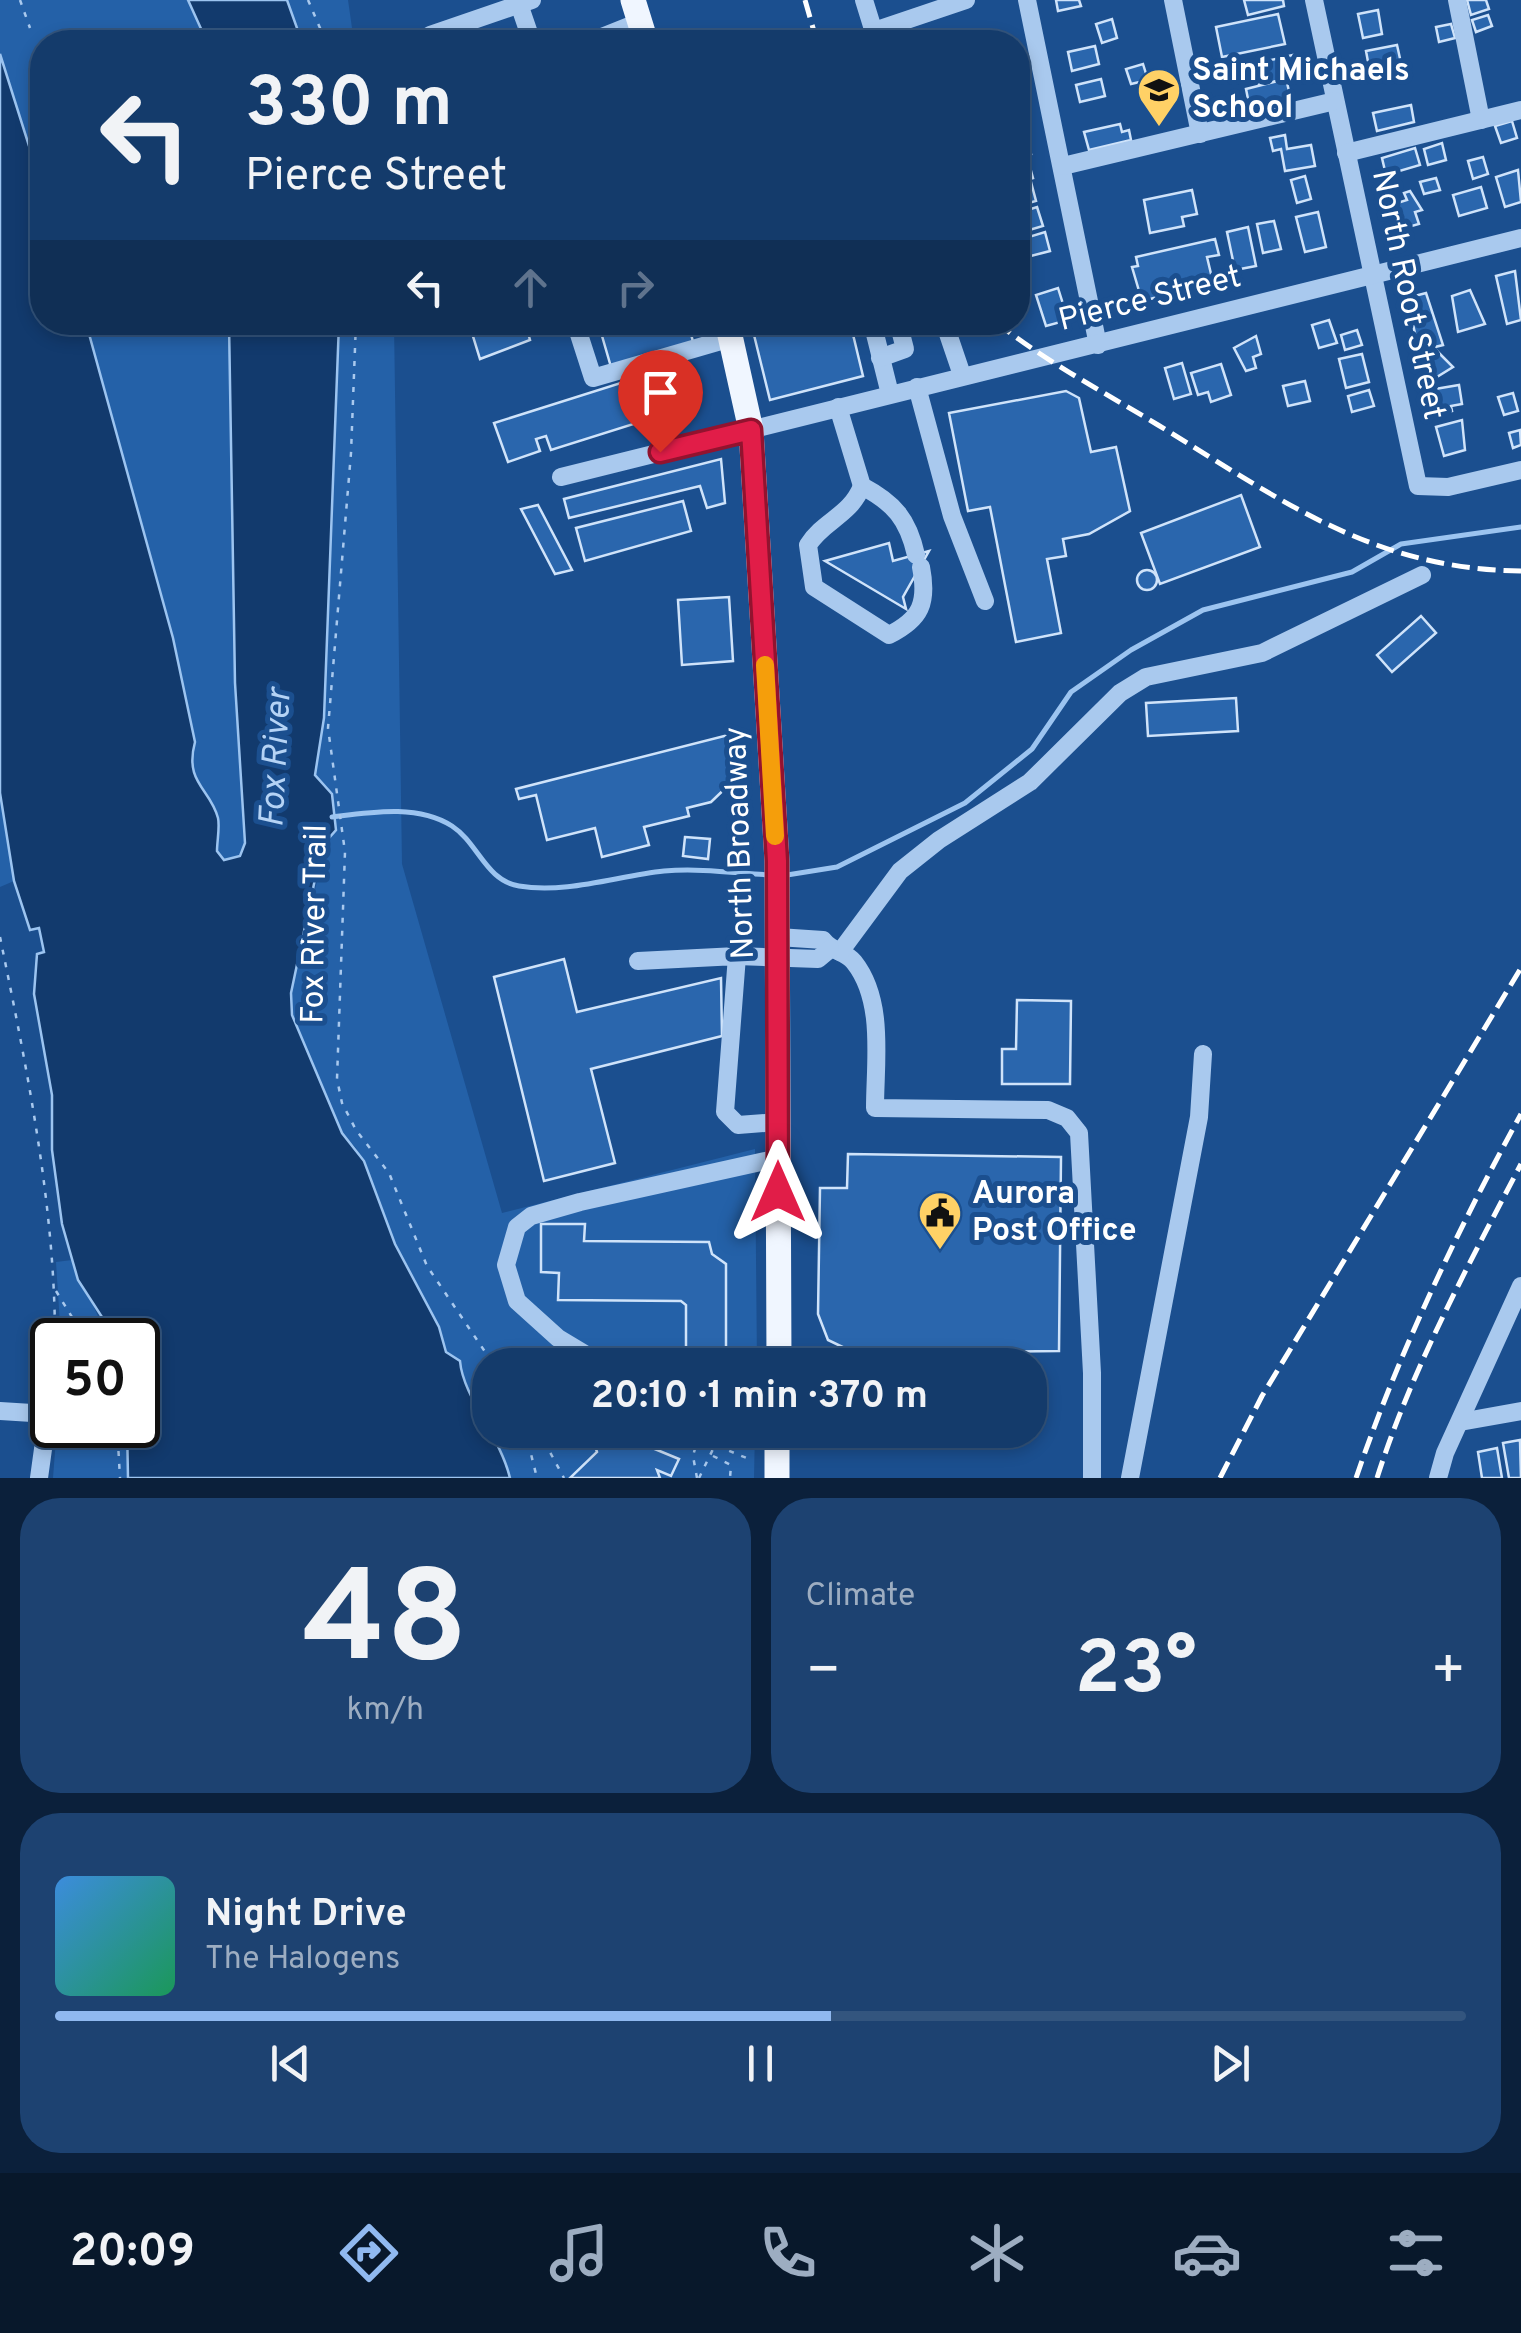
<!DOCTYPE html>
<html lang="en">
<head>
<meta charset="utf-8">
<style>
	body { margin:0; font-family:Overpass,sans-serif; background:#1d4271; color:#f1f3f6; height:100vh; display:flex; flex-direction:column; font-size:38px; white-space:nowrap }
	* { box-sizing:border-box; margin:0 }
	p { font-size:32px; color:#9dadc1 }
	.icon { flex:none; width:55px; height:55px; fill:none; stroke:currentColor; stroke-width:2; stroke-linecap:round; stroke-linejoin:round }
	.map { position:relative; height:1478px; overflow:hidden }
	.sheet { display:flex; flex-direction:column; gap:20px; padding:20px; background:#0b203b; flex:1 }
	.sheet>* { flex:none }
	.banner { position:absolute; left:30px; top:30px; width:1000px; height:305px; border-radius:40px; box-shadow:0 5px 15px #0003,0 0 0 2px #33557e; background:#143b6b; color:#f1f3f6; overflow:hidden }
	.speed { position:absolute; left:30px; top:1318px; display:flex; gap:20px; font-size:50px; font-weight:700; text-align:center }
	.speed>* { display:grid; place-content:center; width:130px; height:130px; border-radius:50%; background:#143b6b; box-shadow:0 5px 15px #0003,0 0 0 2px #33557e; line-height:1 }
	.speed .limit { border:5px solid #111; border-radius:15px; background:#fff; color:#111 }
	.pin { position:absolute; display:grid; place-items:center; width:85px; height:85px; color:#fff; margin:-102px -42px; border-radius:50% 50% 50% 0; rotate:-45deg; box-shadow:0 0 10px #0007 }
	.pin .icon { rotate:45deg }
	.me { position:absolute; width:110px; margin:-55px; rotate:0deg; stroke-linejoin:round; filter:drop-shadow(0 0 8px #0008) }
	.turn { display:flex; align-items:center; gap:35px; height:210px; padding:0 50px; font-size:45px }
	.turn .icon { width:130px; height:130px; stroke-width:2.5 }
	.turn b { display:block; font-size:70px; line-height:85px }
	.lanes { display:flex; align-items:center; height:95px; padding:0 50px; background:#0003; justify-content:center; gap:50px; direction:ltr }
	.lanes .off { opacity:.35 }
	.big { font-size:75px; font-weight:700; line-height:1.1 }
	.sheet .tile { flex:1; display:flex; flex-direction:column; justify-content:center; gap:15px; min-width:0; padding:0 35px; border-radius:40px; background:#1d4271 }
	.sheet .dial { align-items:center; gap:0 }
	.dial b { font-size:130px; line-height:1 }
	.song { display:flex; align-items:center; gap:30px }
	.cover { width:120px; height:120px; border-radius:15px; background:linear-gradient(135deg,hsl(210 70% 55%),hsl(150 70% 35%)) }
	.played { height:10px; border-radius:5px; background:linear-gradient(90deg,#90b9f0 55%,#33557e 55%) }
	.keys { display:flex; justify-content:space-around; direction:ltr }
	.heat { display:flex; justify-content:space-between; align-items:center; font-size:55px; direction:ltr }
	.sheet .tiles { flex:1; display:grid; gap:20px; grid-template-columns:1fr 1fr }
	.tile:last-child { grid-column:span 2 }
	.trip { position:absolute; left:472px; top:1348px; width:575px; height:100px; border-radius:40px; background:#143b6b; box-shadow:0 5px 15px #0003,0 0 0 2px #33557e; font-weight:700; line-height:100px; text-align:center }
	.dock { display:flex; height:160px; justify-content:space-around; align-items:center; background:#08182b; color:#9dadc1 }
	.dock .icon { width:70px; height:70px }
	.dock .active { color:#90b9f0 }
	.dock b { font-size:45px; color:#f1f3f6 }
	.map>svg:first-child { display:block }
	.green { fill:#2461a8 }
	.water { fill:#123a6d; stroke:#9cc4f0; stroke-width:2.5 }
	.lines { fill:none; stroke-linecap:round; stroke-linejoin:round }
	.stream { stroke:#9cc4f0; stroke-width:5 }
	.building { fill:#2a66ad; stroke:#cfe3fa; stroke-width:2.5 }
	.path { stroke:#a9c9ee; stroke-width:2.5; stroke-dasharray:5 8; stroke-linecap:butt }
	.minor { stroke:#a9c9ee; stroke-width:18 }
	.major { stroke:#f0f6ff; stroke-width:25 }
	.rail { stroke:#fff; stroke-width:5; stroke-dasharray:18 8; stroke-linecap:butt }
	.route-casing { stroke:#92132f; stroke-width:25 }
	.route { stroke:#e11d48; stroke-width:18 }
	.slow { stroke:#f59e0b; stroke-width:18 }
	.labels { text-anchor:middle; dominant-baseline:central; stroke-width:10; stroke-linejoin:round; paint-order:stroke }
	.poi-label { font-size:32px; font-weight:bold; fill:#fff; stroke:#1b4f8f; text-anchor:start }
	.street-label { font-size:32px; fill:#fff; stroke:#1b4f8f }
	.water-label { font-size:35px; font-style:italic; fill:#b5d3f5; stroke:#1b4f8f }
</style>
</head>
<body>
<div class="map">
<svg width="1521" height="1478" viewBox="0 0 1521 1478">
	<rect width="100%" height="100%" fill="#1b4f8f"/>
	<g class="green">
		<polygon points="0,0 188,0 207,42 42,42 42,87 37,95 42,187 0,54"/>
		<polygon points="281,0 348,0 354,42 294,42"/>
		<path d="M86 323H229L235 683 245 843 240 856 224 860 217 851C217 841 220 827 218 818 210 788 184 783 195 742Z"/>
		<polygon points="332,323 394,323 402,864 502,1213 755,1149 757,1365 490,1365 490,1427 460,1377 461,1370 446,1352 439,1327 395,1244 356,1148 342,1133 291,1015 290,993 328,836 325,789 315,775 324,718"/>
		<polygon points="0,793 14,881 0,887"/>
		<polygon points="72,1260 109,1340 61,1340 56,1262"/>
		<polygon points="57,1425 127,1425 128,1478 53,1478"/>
		<polygon points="491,1430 755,1430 754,1478 510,1478"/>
	</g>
	<g class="water">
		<polygon points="188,0 287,0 302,42 207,42"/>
		<path d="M0 54 42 187V322L86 323 173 638 195 742C184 783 210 788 218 818 220 827 217 841 217 851L224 860 240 856 245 843 235 683 229 323H339L324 718 315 775 332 794 336 830 322 846 291 993 292 1015 342 1133 364 1161 395 1244 439 1327 446 1352 460 1361C463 1397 500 1436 510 1478H128L127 1425H138V1340H109L102 1317 78 1280 62 1224 52 1150V1095L34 994 37 954 44 952 39 928 30 930 14 881 0 793Z"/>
	</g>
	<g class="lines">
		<g class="stream">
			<path d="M332 817C371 812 418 804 452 826 478 843 486 881 519 886 566 894 617 876 664 871 699 868 736 873 771 875"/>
			<polyline points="787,875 837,867 965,803 1032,749 1071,692 1131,650 1203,610 1352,572 1401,544 1521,527"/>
		</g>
	</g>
	<g class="building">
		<polygon points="1056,0 1079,0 1081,6 1058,11"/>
		<polygon points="1244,0 1283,0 1284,6 1248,15"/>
		<polygon points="1467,0 1486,0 1489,9 1471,15"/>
		<polygon points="1378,10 1382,34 1363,38 1358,14"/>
		<polygon points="1278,14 1285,44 1222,57 1216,27"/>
		<polygon points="1488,15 1492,26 1476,32 1472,20"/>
		<polygon points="1112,19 1117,38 1102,43 1096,24"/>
		<polygon points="1451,24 1455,38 1439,42 1436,27"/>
		<polygon points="501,30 505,42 518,32 522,42 466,42"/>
		<polygon points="1397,45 1403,72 1371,78 1366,51"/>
		<polygon points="1095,46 1099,64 1072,71 1068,52"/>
		<polygon points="1297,54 1302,75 1259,85 1254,64"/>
		<polygon points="1143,64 1148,80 1131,84 1126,69"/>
		<polygon points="1101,79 1105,96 1080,102 1076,85"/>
		<polygon points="1286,79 1291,99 1249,104 1246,89"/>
		<polygon points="1411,105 1414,122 1377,131 1373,113"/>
		<polygon points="1512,121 1517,138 1501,143 1495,126"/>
		<polygon points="1120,124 1122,132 1129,130 1131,140 1089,150 1084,132"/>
		<polygon points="1026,135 1031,154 1018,157 1018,137"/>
		<polygon points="1285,135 1287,149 1311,145 1315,166 1285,171 1281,149 1273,151 1270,138"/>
		<polygon points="1442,143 1446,160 1428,165 1424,149"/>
		<polygon points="1415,148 1420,165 1386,175 1382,158"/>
		<polygon points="1483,157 1488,174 1473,179 1468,161"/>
		<polygon points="1028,160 1033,178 1018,182 1018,163"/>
		<polygon points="1518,170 1521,202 1505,207 1496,177"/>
		<polygon points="1305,176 1311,199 1297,203 1291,180"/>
		<polygon points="1436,178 1440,190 1424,194 1420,182"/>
		<polygon points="1031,182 1036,201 1018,206 1018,185"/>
		<polygon points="1481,187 1487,208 1459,216 1453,195"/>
		<polygon points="1192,190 1197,214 1182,217 1184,226 1150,233 1144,200"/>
		<polygon points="1410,191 1422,210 1415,212 1419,224 1401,229 1394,204 1407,200 1404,193"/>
		<polygon points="1037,207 1043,226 1019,233 1018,213"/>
		<polygon points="1318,212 1326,247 1305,252 1296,217"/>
		<polygon points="1274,221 1281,249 1263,253 1257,224"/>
		<polygon points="1248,227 1256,266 1235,270 1227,232"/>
		<polygon points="1045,232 1050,251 1027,257 1022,239"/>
		<polygon points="1215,239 1219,255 1207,257 1212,278 1156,291 1158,297 1142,301 1132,267 1138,266 1136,257"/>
		<polygon points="1515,271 1521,320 1507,324 1496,276"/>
		<polygon points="1058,288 1068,320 1046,326 1036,295"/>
		<polygon points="1470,290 1485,324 1458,332 1452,296"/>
		<polygon points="1426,293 1443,345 1419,351 1407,298"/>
		<polygon points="1329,320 1337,343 1319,348 1312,325"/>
		<polygon points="505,322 525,322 530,340 480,359 472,333"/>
		<polygon points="598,322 688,322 693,342 611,367"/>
		<polygon points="785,322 850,322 863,376 770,400 753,331"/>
		<polygon points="1357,330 1362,345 1345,350 1341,335"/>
		<polygon points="1256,336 1261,354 1253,357 1256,368 1246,371 1234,348"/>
		<polygon points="1436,350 1453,367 1432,380 1419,360"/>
		<polygon points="1362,354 1369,382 1346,388 1339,359"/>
		<polygon points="1182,363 1191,394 1174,399 1165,368"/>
		<polygon points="1221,364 1231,395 1211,402 1208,392 1198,395 1191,373"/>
		<polygon points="646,375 659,416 551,450 546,436 536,439 540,451 508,462 494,423"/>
		<polygon points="1305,381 1310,401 1288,406 1283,386"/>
		<polygon points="1459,385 1462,404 1451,406 1452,411 1433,415 1429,390"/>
		<polygon points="1369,390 1374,406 1352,412 1348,396"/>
		<polygon points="1066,391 1079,398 1091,452 1116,447 1130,511 1089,534 1063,539 1066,556 1047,559 1061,633 1016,642 990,507 968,511 949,413"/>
		<polygon points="1513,393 1518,411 1504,415 1498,397"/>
		<polygon points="1462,420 1465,450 1444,456 1436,427"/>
		<polygon points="1520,430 1521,445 1513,448 1509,433"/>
		<polygon points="721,459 725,503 707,508 700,486 569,518 564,499"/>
		<polygon points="1241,495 1260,547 1160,584 1141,533"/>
		<polygon points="683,501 691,531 585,561 576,528"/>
		<polygon points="538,505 572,570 555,574 521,509"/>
		<polygon points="889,543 893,561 929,551 903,597 906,609 825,561"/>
		<circle cx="1147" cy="580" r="10"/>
		<polygon points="729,597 733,661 682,665 678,600"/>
		<polygon points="1421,616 1436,633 1392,672 1377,655"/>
		<polygon points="1236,698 1238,731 1148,736 1146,703"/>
		<polygon points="740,732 746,757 730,762 735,779 711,802 687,808 689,816 644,827 649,845 602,857 595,828 547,840 536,795 519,799 516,789"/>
		<polygon points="685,837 710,839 708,859 683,856"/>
		<polygon points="564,959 577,1012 721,978 722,1036 591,1069 615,1163 544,1181 494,977"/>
		<polygon points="1017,1000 1071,1001 1070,1084 1002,1084 1002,1049 1016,1049"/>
		<polygon points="848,1154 1061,1157 1059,1351 855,1353 828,1340 818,1314 820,1188 847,1188"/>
		<polygon points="541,1224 585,1224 584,1241 709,1242 712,1254 726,1264 726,1365 686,1365 686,1305 681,1301 558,1300 559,1273 541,1272"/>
		<polygon points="643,1437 645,1445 679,1459 671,1476 657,1470 660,1478 570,1478 597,1452 595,1446"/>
		<polygon points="1520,1440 1521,1478 1509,1478 1503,1443"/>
		<polygon points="1497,1448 1502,1478 1482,1478 1478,1452"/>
	</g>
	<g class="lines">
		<g class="path">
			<polyline points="20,0 30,28"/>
			<polyline points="308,0 326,42"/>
			<polyline points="356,322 351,453 328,728 345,852 337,1079 342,1103 356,1130 389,1173 427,1266 494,1365"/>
			<path d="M0 937C27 1069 55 1206 55 1340"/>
			<polyline points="56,1291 86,1340"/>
			<polyline points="117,1425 120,1478"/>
			<polyline points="525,1430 537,1478"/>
			<polyline points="538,1430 564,1478"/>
			<polyline points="713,1456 731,1465 730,1478"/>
			<polyline points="697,1478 693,1456 700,1430"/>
			<polyline points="699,1478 715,1445 749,1459"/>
		</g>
		<g class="minor">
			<polyline points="864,0 877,42"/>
			<polyline points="1027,0 1098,345"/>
			<polyline points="1173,0 1200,134"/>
			<polyline points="1314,0 1418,486 1448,487 1521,470"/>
			<polyline points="1457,0 1481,120"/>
			<polyline points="519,4 532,42"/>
			<polyline points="874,31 966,0"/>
			<polyline points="430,35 532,0"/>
			<polyline points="589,42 639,22"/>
			<polyline points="1346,153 1521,110"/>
			<polyline points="1063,166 1335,101"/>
			<polyline points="575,322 593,378 731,338"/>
			<polyline points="872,322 890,394"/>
			<polyline points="944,322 962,375"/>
			<polyline points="880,358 905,349 898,322"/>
			<polyline points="917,387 952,516 985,601"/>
			<path d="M838 407 862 486C894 503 908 519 916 555"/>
			<polyline points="561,477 1521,238"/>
			<path d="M862 486C850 516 824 520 808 545L814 587 889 635C921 619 928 603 921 567"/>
			<path d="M778 937 823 940C832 952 845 951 854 962 885 1001 875 1062 875 1108L1048 1110 1067 1118 1079 1133 1092 1373V1478"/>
			<polyline points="840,952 900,871 939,840 1030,782 1120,693 1146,677 1262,653 1422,575"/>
			<polyline points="737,956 818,959 830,949"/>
			<polyline points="638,961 737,956 725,1112 738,1125 779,1122"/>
			<polyline points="603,1365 558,1338 517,1301 506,1265 517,1227 531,1216 580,1202 779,1158"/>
			<polyline points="0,1411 48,1414"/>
			<polyline points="1460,1422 1521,1411"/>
			<polyline points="39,1478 52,1384"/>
			<polyline points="1130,1478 1199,1117 1203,1054"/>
			<polyline points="1438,1478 1445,1453 1521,1286"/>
		</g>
		<g class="major">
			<polyline points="633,0 646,42"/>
			<polyline points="727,322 751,430 777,861 779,1365"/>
			<polyline points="777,1478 777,1430"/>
		</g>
		<g class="rail">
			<polyline points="805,0 817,42"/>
			<path d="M996 322C1046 362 1104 392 1158 425 1280 499 1371 569 1521 571"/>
			<polyline points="1220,1478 1262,1396 1521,968"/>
			<path d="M1356 1478C1399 1352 1457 1231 1521 1114"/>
			<path d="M1377 1478C1412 1368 1468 1266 1521 1164"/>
		</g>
	</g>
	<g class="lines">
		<g class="route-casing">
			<polyline id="route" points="660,452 751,430 777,861 778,1192"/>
		</g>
		<use href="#route" class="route"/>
		<polyline class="slow" points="765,665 775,836"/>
	</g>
	<defs>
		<g id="school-pin" transform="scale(2.25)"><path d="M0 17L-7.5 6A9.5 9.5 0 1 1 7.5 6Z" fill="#ffd166" stroke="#1b4f8f"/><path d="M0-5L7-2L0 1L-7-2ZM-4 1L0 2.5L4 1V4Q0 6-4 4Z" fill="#111"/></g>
		<g id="civic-pin" transform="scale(2.25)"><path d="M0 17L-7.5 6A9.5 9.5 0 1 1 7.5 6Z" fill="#ffd166" stroke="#1b4f8f"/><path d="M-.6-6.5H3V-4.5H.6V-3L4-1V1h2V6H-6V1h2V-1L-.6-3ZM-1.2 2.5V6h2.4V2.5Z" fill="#111"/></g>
	</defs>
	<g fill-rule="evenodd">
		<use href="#school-pin" x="1159" y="90"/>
		<use href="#civic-pin" x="940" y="1213"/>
	</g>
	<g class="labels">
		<g class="poi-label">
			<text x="1192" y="72">Saint Michaels<tspan x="1192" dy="37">School</tspan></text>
			<text x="972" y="1195">Aurora<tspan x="972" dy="37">Post Office</tspan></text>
		</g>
		<g class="street-label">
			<text transform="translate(1407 295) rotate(78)">North Root Street</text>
			<text transform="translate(1150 300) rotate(-14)">Pierce Street</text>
			<text transform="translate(741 843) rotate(-92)">North Broadway</text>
			<text transform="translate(316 924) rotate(-89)">Fox River Trail</text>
		</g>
		<g class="water-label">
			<text transform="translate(277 758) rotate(-87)">Fox River</text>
		</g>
	</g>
</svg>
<div class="speed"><div class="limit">50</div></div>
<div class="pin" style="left:660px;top:452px;background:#d93025"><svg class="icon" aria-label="arrive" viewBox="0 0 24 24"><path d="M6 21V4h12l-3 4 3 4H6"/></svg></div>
<svg class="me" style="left:778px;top:1192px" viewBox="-20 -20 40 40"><path d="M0-17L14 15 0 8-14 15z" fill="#e11d48" stroke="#fff" stroke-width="4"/></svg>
<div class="trip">20:10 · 1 min · 370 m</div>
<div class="banner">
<div class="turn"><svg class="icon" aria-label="left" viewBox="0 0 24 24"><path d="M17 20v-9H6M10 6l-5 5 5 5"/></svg><div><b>330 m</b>Pierce Street</div></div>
<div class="lanes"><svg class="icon" aria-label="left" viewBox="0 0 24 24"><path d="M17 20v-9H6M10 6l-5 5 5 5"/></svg><svg class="icon off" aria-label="ahead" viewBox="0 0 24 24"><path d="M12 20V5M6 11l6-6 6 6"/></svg><svg class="icon off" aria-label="right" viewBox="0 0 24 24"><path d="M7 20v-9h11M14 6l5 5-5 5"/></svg></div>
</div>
</div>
<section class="sheet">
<div class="tiles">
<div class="tile dial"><b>48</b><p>km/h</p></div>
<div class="tile"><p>Climate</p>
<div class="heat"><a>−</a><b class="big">23°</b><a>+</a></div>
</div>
<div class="tile">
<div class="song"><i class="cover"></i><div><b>Night Drive</b><p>The Halogens</p></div></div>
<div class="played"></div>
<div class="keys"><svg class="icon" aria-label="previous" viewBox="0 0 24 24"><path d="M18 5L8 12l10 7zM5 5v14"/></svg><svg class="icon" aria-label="pause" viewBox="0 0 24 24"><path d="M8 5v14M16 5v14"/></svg><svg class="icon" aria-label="next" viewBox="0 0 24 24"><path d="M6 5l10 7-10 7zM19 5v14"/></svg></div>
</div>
</div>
</section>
<nav class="dock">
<b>20:09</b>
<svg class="icon active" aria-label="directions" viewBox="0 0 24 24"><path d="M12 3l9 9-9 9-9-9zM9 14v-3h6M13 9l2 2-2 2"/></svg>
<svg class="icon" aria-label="music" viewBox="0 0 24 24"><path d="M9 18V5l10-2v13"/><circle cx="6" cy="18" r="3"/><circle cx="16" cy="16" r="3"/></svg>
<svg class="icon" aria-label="phone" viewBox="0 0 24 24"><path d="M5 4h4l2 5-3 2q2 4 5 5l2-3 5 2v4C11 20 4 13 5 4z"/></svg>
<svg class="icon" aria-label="climate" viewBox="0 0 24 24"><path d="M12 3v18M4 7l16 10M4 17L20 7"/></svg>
<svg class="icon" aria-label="car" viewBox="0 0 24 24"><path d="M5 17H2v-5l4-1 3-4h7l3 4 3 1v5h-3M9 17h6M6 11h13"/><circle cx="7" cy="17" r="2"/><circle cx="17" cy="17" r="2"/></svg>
<svg class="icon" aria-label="filters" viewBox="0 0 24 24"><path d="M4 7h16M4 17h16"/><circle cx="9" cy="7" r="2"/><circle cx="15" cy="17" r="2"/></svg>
</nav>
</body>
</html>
